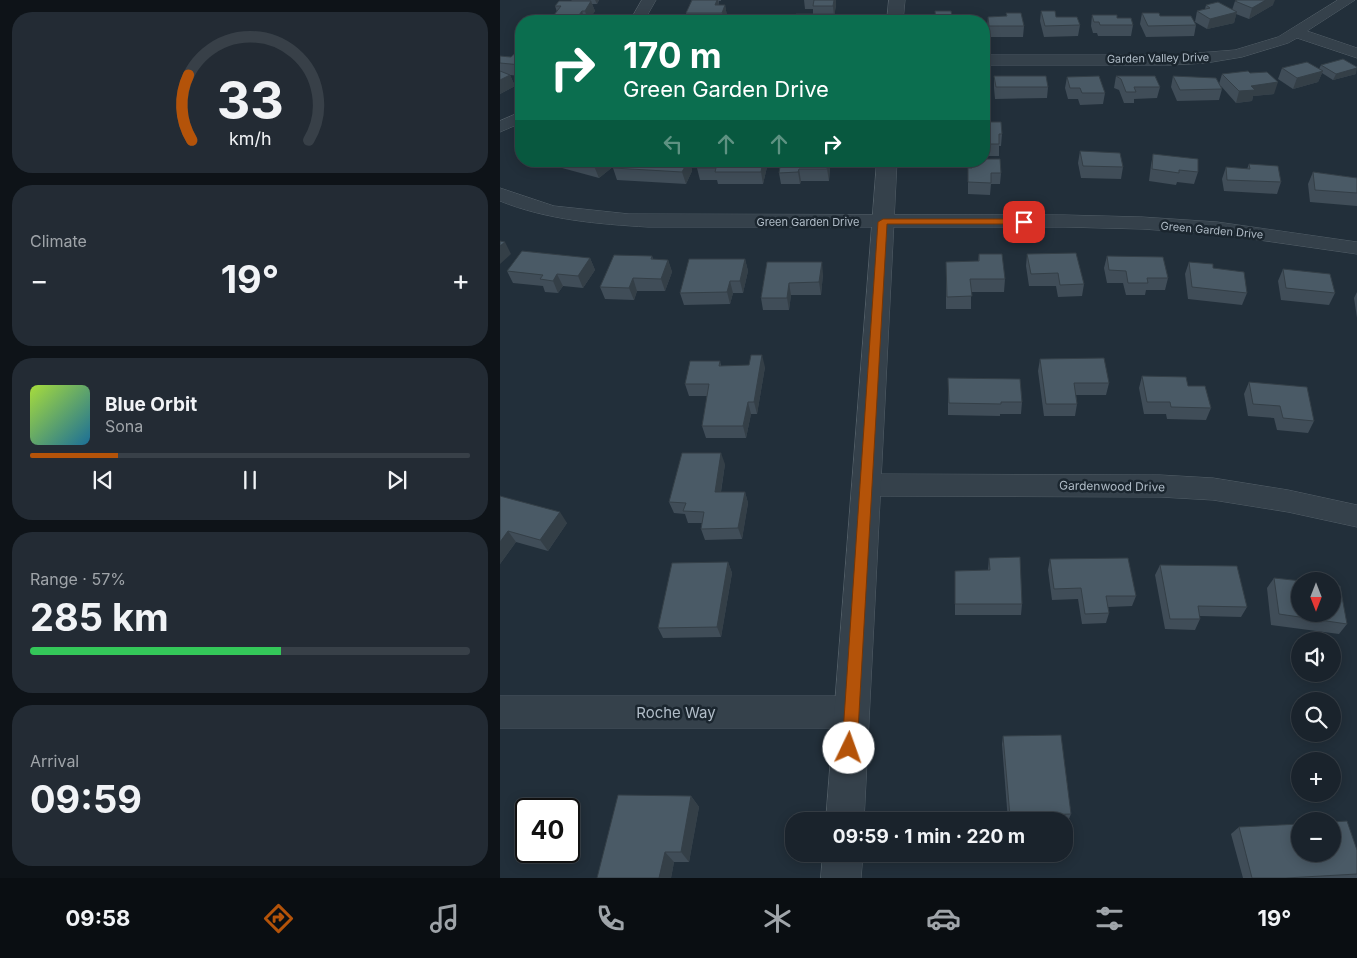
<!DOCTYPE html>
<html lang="en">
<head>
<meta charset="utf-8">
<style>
	body { margin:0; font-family:Inter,sans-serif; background:#232b34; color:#f1f3f6; height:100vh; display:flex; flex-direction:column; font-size:19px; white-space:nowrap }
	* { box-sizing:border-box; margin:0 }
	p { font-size:16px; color:#9fa4a9 }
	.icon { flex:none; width:28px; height:28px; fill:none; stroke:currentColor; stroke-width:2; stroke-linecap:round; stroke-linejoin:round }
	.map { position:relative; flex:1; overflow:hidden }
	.drawer { display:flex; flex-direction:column; gap:12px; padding:12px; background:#0e1318; width:500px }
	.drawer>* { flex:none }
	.banner { position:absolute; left:15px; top:15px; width:475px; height:152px; border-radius:20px; box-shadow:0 2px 12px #0003,0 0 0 1px #384048; background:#0b6e4f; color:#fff; overflow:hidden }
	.needle { width:32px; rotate:180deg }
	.tools { position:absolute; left:791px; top:572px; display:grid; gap:10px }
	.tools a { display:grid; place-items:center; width:50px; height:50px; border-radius:50%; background:#1a232c; box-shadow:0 2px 12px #0003,0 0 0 1px #384048; font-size:25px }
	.speed { position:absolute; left:15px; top:798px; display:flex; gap:10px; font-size:25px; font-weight:700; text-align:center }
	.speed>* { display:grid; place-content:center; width:65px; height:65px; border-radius:50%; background:#1a232c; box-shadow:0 2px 12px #0003,0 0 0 1px #384048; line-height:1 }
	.speed .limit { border:2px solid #111; border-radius:8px; background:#fff; color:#111 }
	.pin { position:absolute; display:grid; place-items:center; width:42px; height:42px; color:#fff; margin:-21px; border-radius:10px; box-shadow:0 2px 8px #0006 }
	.me { position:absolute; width:55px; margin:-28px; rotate:3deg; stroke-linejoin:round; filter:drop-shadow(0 0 4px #0008) }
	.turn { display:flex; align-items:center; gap:18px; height:105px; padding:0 25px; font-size:22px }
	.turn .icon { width:65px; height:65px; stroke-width:2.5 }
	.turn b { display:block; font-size:35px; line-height:42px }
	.lanes { display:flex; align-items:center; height:48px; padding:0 25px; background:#0003; justify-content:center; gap:25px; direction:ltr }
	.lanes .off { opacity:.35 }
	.big { font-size:38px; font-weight:700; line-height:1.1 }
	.drawer .tile { flex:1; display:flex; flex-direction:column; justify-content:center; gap:8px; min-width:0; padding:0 18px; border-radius:20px; background:#232b34 }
	.drawer .dial { align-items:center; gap:0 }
	.dial svg { height:130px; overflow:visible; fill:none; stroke:#384048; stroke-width:7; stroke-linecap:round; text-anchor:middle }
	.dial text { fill:#f1f3f6; stroke:none }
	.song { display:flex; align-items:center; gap:15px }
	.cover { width:60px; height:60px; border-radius:8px; background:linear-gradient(135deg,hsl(80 70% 55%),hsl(200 70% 35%)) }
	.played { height:5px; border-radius:2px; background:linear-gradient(90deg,#b45309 20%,#384048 20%) }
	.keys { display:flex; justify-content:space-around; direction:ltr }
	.heat { display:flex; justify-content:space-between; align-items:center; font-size:28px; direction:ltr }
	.charge { height:8px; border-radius:4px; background:linear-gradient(90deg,#34c759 57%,#384048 0) }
	.trip { position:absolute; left:285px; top:812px; width:288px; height:50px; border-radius:20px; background:#1a232c; box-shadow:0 2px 12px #0003,0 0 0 1px #384048; font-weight:700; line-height:50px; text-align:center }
	.tabs { display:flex; height:80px; justify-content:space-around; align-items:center; background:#0a0e12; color:#9fa4a9 }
	.tabs .icon { width:35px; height:35px }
	.tabs .active { color:#b45309 }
	.tabs b { font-size:22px; color:#f1f3f6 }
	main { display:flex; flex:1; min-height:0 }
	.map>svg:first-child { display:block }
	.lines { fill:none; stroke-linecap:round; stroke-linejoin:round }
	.minor-casing { stroke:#535f68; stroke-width:1 }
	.tertiary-casing { stroke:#535f68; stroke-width:1 }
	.minor { fill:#35414b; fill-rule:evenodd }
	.tertiary { fill:#35414b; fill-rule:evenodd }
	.wall { fill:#404d58 }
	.shaded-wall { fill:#343f47 }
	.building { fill:#4a5a66; stroke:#343f47 }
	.route { fill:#b45309; stroke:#753606 }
	.labels { text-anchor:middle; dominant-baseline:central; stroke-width:5; stroke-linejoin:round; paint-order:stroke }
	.far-street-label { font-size:11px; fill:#b0bcc7; stroke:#1b262f }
	.street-label { font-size:12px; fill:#b0bcc7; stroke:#1b262f }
	.near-street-label { font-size:15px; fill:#b0bcc7; stroke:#1b262f }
</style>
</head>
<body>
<main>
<section class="drawer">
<div class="tile dial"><svg viewBox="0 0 100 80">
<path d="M14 69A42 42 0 1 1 86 69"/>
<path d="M14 69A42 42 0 0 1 12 29" stroke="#b45309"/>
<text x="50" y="56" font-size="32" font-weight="700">33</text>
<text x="50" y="72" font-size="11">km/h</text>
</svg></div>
<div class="tile"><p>Climate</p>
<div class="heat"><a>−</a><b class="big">19°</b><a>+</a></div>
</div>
<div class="tile">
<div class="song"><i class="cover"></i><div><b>Blue Orbit</b><p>Sona</p></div></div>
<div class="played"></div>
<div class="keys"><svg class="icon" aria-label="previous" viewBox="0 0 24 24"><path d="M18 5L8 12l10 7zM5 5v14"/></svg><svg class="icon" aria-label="pause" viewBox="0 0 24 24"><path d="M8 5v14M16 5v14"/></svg><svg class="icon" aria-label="next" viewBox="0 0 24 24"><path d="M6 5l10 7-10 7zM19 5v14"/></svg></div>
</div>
<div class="tile"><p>Range · 57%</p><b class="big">285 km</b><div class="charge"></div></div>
<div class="tile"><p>Arrival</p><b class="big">09:59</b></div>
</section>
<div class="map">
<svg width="857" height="878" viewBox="0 0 857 878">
	<rect width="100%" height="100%" fill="#222f3a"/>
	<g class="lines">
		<g class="minor-casing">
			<g id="minor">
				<polygon points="142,0 156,0 144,21 130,21"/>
				<polygon points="838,0 855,0 807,31 857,48 857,58 797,38 788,43 742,57 706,63 672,65 484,65 484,55 672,55 735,50 778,37"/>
				<polygon points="21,112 21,123 0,132 0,121"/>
				<path d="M0 188 54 206 129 214 564 215 642 217 717 222 857 242V254L717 234 642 229 564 227H148C98 224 47 220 0 201Z"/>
				<polygon points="365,474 660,475 713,478 788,490 857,505 857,527 788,512 713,500 660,497 365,496 356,492 352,485 356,478"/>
				<polygon points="0,696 351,696 362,701 367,712 362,723 351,728 0,728"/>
			</g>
		</g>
		<g class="tertiary-casing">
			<g id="tertiary">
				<polygon points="389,0 405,0 403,21 387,21"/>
				<polygon points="377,161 397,161 364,821 326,821"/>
				<polygon points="323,854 363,854 361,878 321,878"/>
			</g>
		</g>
		<use href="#minor" class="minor"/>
		<use href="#tertiary" class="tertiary"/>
	</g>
	<g class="wall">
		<polygon points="71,0 99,0 97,4 92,4 95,11 88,21 56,21 54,15 57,12 55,6 72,1"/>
		<polygon points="192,0 221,0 221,1 219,1 219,5 225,5 227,16 225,21 188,21 186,13"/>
		<polygon points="304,0 336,0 336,5 334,17 334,21 313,14 313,9 305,9"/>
		<polygon points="735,1 773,5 749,19 736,14 734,23 707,29 695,22 697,11 705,9 706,5 732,10"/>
		<polygon points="541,11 556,17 580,25 578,36 544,37 540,21"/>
		<polygon points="506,13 524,26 523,37 488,37 487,28 488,17 506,16"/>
		<polygon points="642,13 660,16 696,25 694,36 646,37 640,24"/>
		<polygon points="592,15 617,18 633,25 631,36 598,36 597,33 593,33 591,26"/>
		<polygon points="21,48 21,76 10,75 15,86 0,94 0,56 11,57"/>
		<polygon points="821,65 856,74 833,80 822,73 818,82 793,89 778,79 782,68 819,69"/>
		<polygon points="722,74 774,94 753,96 752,101 736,103 721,86 722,89 719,100 677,101 671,87 673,76 719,84"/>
		<polygon points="494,76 548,87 547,98 495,99 494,88"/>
		<polygon points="616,76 660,87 657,98 634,99 634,103 624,103 619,90 614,88"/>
		<polygon points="567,77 605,93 603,104 580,105 578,99 568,99 565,88"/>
		<polygon points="484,122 502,134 501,146 499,146 499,156 484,156"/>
		<polygon points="21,126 21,142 19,141 14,129"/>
		<polygon points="580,151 623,167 621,179 581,178 578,163"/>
		<polygon points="653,154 698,172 694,184 677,182 676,185 649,181 651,165"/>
		<polygon points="49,161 113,161 115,165 99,178 51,165"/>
		<polygon points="118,161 190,161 192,171 186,184 117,180 113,168"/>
		<polygon points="199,161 266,161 267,167 263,184 218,184 217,180 200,180 197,168"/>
		<polygon points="281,161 330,167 329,181 301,181 300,184 281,184 279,173"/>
		<polygon points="472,161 501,173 500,184 491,184 490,195 468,194 468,168 472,168"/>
		<polygon points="749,164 781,182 777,194 724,191 722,179 726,167 747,169"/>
		<polygon points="813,172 857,178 857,206 810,202 808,184"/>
		<polygon points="479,254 505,279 504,292 471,292 471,309 446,309 446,262 478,261"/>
		<polygon points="527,254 584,284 582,296 558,297 556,286 529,286 526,266"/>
		<polygon points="152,256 153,259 168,260 172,272 165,291 137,291 134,300 105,299 100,287"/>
		<polygon points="607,256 668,278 665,290 646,290 645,295 626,295 623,283 607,283 604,268"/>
		<polygon points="90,258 95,270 83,288 63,286 58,293 45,292 43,286 13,283 7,271"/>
		<polygon points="245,259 248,271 243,293 233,293 230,304 184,305 180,293"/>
		<polygon points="267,262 323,274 321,295 291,295 289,310 263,310 261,298"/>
		<polygon points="689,262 713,268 747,293 742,305 688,299 685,274"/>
		<polygon points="783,269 835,293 829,305 781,300 778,281"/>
		<polygon points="857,292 857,318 854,298"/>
		<polygon points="540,359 609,383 606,395 576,395 577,404 575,416 544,416 538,371"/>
		<polygon points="220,361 221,366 265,367 257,414 251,414 246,438 206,438 202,426 207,396 189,396 185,384"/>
		<polygon points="642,376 688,386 711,408 706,420 667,419 666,414 644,414 639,388"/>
		<polygon points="448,378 522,402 521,414 500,414 500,416 448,415"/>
		<polygon points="749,382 814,421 808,433 777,430 774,418 748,416 744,394"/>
		<polygon points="225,464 221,492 245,492 248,503 242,539 205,540 201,529 202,523 188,523 185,514 174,513 169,502"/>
		<polygon points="0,496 67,523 48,551 16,542 0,564"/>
		<polygon points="489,558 522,604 521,615 455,615 455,571 488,570"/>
		<polygon points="550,559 636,596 632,606 608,607 609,613 606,623 582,624 578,599 552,600 548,570"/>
		<polygon points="228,562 232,573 221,637 163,638 158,628"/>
		<polygon points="660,565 747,607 741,617 700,616 700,619 695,630 665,629 655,575"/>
		<polygon points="774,578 847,624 839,634 771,625 767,588"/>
		<polygon points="503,736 571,814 568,821 508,821 502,744"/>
		<polygon points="118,795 191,796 199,807 189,862 174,862 171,878"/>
		<polygon points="739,827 857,850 857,878 743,878 731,834"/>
	</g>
	<g class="shaded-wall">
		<polygon points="95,0 99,0 97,4"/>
		<polygon points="217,0 218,0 220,8 215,5"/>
		<polygon points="334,0 336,0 336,5 334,17 333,6"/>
		<polygon points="766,0 775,0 773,5 749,19 752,8"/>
		<polygon points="91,1 95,11 88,21 85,11"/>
		<polygon points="225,5 227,16 225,21 224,21 222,13"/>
		<polygon points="82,11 85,21 81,21 79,15"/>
		<polygon points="737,12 734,23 707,29 710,19"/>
		<polygon points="857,68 856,74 833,80 836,74"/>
		<polygon points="823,71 818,82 793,89 797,78"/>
		<polygon points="10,75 15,86 0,94 0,80"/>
		<polygon points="778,82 774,94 753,96 752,101 736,103 739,91 751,86"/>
		<polygon points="100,161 113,161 115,165 99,178 94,166"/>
		<polygon points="188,161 190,161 192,171 186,184 182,172"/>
		<polygon points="263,161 266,161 267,167 263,184 261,172"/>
		<polygon points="328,161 330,161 330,167 329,181 327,169"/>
		<polygon points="299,169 301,181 300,184 298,172"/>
		<polygon points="5,242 11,254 0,264 0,246"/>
		<polygon points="90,258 95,270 83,288 78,276"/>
		<polygon points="245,259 248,271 243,293 240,281"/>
		<polygon points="168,260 172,272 165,291 161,279"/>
		<polygon points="322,262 323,274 321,295 319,282"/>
		<polygon points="57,274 63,286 58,293 53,281"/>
		<polygon points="133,278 137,291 134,300 129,288"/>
		<polygon points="230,281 233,293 230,304 227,292"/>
		<polygon points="289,283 291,295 289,310 287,298"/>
		<polygon points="262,355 265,367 257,414 254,402"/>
		<polygon points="248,402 251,414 246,438 243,426"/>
		<polygon points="221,453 225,464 219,503 215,492"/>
		<polygon points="245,492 248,503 242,539 238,528"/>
		<polygon points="60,512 67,523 48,551 40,540"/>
		<polygon points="8,531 16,542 0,564 0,542"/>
		<polygon points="228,562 232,573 221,637 217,627"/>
		<polygon points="191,796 199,807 189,862 181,852"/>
		<polygon points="165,852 174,862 171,878 159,878"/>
	</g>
	<g class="building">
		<polygon points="192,0 217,0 215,5 225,5 222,13 186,13"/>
		<polygon points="314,0 334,0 333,6 313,6"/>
		<polygon points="737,0 766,0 752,8 735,1"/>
		<polygon points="59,1 91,1 85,11 82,11 79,15 54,15 61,6 55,6"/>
		<polygon points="718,2 737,12 710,19 697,11 710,8 706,5"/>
		<polygon points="435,11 451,11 452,16 472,15 473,21 436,21"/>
		<polygon points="541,11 555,11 556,17 577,17 580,25 545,26"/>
		<polygon points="506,13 521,13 524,26 489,26 488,17 507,16"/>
		<polygon points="642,13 659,13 660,16 691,16 696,25 648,26"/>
		<polygon points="296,14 334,14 333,21 294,21"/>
		<polygon points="592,15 617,15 617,18 631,18 633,25 600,25 599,22 594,22"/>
		<polygon points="21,48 21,65 0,63 0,56 11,57"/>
		<polygon points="843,59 857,67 857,68 836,74 821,65"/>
		<polygon points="807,62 823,71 797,78 782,68"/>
		<polygon points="0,71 10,75 0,80"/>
		<polygon points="748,71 750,73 767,72 778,82 751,86 755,90 739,91 722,74"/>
		<polygon points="494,76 546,76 548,87 496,87"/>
		<polygon points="599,76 605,93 582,93 580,88 570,88 567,77"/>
		<polygon points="616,76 655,76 660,87 634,87 636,92 626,92 621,79"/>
		<polygon points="673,76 716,78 722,89 680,90"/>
		<polygon points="484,122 501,122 502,134 499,134 499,144 484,144"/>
		<polygon points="21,126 21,133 14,129"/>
		<polygon points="580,151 620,153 623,167 583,166"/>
		<polygon points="653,154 698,159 698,172 679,170 679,173 652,169"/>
		<polygon points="484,159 500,159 501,173 491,173 491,183 468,182 468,168 472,168 472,161 484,161"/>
		<polygon points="77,161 100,161 94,166"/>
		<polygon points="118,161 188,161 182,172 113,168"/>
		<polygon points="199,161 263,161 261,172 215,172 216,168 197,168"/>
		<polygon points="281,161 328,161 327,169 299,169 298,172 279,173"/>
		<polygon points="749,164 778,166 781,182 727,180 726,167 750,169"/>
		<polygon points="813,172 857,178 857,193 815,190"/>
		<polygon points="0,241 5,242 0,246"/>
		<polygon points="22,251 90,258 78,276 57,274 53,281 40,279 43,275 7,271"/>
		<polygon points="576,253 584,284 560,285 558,273 531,274 527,254"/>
		<polygon points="479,254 502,254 505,279 470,279 472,296 447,297 446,262 479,261"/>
		<polygon points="114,255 152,256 151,259 168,260 161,279 133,278 129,288 100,287"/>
		<polygon points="607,256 663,257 668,278 647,278 648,283 628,283 626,271 609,270"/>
		<polygon points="189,259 245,259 240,281 230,281 227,292 180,293"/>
		<polygon points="267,262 322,262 319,282 289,283 287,298 261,298"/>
		<polygon points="689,262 713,264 713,268 744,272 747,293 692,287"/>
		<polygon points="783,269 830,274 835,293 786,288"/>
		<polygon points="251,355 262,355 254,402 248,402 243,426 202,426 209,384 185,384 190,361 220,361 219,366 249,365"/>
		<polygon points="604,358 609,383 574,383 577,404 546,404 540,359"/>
		<polygon points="642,376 686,377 688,386 705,386 711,408 671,407 670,402 647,402"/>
		<polygon points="448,378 520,379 522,402 501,402 501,404 449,403"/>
		<polygon points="749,382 807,387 814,421 783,418 780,406 753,404"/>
		<polygon points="182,453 221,453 215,492 245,492 238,528 201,529 204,512 183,511 186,503 169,502"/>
		<polygon points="0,496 60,512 40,540 8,531 0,542"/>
		<polygon points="520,557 522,604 455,604 455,571 490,570 489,558"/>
		<polygon points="628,558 636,596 606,596 609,613 585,614 581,588 554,589 550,559"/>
		<polygon points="228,562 217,627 158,628 172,563"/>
		<polygon points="660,565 737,566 747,607 698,606 700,619 670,619"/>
		<polygon points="774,578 802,581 800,581 800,614 832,614 832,585 840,586 847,624 779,614"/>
		<polygon points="561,735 571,814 510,816 503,736"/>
		<polygon points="118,795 191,796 181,852 165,852 159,878 97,878"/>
		<polygon points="847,821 857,850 857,874 786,878 752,878 739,827 800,824 800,854 832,854 832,822"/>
	</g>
	<polygon class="route" points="383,219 524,219 529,222 524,224 387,224 357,748 355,753 349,755 344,753 342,748 378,222"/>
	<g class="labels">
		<g class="far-street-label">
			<text transform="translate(658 58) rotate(-1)">Garden Valley Drive</text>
			<text x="308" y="222">Green Garden Drive</text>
			<text transform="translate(712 230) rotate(5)">Green Garden Drive</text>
		</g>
		<g class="street-label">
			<text transform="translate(612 486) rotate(1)">Gardenwood Drive</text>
		</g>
		<g class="near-street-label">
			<text x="176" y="712">Roche Way</text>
		</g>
	</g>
</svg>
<div class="tools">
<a><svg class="needle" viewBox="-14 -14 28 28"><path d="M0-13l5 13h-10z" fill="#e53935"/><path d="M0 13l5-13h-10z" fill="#9fa4a9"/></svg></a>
<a><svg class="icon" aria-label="sound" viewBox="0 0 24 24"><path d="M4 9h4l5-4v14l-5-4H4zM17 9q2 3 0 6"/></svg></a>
<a><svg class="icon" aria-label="search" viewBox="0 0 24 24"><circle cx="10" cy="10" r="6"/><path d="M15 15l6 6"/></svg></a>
<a>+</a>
<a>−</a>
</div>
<div class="speed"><div class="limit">40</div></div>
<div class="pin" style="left:524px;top:222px;background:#d93025"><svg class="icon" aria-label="arrive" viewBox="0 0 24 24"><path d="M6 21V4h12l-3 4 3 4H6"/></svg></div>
<svg class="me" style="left:349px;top:748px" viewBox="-20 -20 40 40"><circle r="19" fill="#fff"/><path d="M0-13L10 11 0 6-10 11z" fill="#b45309"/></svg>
<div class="trip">09:59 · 1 min · 220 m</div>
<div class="banner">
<div class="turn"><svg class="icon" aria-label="right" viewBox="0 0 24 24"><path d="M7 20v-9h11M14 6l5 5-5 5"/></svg><div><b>170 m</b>Green Garden Drive</div></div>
<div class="lanes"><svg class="icon off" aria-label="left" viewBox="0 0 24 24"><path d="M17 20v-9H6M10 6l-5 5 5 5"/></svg><svg class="icon off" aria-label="ahead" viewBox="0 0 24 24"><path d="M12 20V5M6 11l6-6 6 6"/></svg><svg class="icon off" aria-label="ahead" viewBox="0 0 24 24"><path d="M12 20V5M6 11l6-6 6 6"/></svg><svg class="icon" aria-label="right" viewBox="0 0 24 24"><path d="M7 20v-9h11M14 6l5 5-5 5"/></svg></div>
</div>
</div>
</main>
<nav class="tabs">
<b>09:58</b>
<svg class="icon active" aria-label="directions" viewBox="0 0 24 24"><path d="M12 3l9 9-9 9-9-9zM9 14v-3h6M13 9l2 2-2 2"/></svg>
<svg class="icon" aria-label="music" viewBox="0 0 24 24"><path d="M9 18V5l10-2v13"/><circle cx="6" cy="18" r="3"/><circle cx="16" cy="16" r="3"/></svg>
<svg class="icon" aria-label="phone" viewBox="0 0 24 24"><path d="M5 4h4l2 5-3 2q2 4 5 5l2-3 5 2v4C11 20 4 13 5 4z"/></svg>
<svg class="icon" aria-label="climate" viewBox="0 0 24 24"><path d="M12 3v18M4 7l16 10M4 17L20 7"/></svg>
<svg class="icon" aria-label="car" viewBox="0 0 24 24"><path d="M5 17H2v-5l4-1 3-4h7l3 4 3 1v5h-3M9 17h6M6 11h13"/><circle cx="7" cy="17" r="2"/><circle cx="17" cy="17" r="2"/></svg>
<svg class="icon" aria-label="filters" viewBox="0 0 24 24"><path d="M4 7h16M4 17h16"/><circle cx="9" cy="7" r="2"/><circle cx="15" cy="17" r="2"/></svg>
<b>19°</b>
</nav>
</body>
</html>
